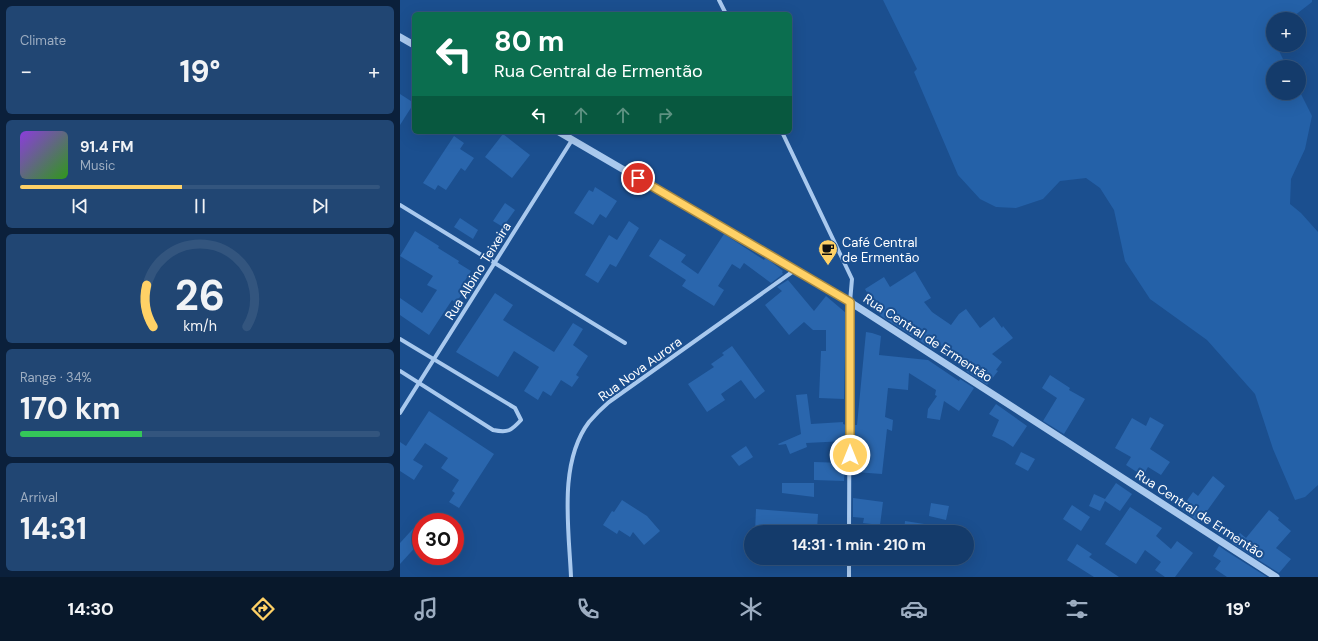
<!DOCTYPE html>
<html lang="en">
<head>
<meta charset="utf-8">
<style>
	body { margin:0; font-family:"DM Sans",sans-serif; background:#214673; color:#f1f3f6; height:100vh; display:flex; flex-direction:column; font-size:15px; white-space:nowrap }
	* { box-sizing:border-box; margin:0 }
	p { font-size:13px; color:#9dadc1 }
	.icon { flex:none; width:22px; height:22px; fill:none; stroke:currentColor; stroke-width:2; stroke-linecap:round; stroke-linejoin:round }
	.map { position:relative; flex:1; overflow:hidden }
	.drawer { display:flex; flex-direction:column; gap:6px; padding:6px; background:#0b203b; width:400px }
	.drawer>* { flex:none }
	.top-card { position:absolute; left:12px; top:12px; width:380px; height:122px; border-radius:6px; box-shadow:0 4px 16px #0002,0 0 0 1px #33557e; background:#0b6e4f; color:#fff; overflow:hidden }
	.controls { position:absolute; left:866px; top:12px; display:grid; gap:8px }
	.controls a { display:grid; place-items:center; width:40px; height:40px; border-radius:50%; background:#143b6b; box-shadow:0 4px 16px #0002,0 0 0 1px #33557e; font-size:20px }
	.speed { position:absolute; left:12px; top:513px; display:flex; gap:8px; font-size:20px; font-weight:700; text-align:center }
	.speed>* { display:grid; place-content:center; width:52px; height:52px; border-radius:50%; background:#143b6b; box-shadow:0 4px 16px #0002,0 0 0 1px #33557e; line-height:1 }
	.speed .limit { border:6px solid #d22; background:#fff; color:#111 }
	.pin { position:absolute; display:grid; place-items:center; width:34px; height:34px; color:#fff; margin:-17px; border:2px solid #fff; border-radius:50%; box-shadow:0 1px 4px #0007 }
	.me { position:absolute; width:44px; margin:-22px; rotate:0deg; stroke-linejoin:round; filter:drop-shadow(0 0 3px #0008) }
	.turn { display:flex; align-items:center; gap:14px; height:84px; padding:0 16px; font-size:18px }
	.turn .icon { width:52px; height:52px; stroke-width:2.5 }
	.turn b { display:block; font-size:28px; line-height:34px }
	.lanes { display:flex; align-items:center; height:38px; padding:0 16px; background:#0003; justify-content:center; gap:20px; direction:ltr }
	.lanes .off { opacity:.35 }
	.big { font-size:30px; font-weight:700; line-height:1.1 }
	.drawer .widget { flex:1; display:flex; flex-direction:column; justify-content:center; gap:6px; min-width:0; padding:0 14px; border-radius:6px; background:#214673 }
	.drawer .dial { align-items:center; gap:0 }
	.dial svg { height:104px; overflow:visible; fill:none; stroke:#33557e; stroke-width:7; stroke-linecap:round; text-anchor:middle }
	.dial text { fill:#f1f3f6; stroke:none }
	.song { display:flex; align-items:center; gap:12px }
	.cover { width:48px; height:48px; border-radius:6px; background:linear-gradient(135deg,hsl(270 70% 55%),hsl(110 70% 35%)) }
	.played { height:4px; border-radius:2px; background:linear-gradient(90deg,#ffd166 45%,#33557e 45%) }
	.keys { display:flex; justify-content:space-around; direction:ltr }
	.heat { display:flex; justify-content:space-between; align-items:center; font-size:22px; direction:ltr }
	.charge { height:6px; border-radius:3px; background:linear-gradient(90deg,#34c759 34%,#33557e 0) }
	.trip { position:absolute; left:344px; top:525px; width:230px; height:40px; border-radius:20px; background:#143b6b; box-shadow:0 4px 16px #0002,0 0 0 1px #33557e; font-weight:700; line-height:40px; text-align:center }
	.dock { display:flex; height:64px; justify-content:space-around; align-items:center; background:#08182b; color:#9dadc1 }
	.dock .icon { width:28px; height:28px }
	.dock .on { color:#ffd166 }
	.dock b { font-size:18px; color:#f1f3f6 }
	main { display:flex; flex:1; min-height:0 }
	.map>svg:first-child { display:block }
	.green { fill:#2461a8 }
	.building { fill:#2a66ad }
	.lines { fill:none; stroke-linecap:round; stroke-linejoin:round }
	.minor { stroke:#a9c9ee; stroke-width:4 }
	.tertiary { stroke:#a9c9ee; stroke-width:7 }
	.route-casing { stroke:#a68842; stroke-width:10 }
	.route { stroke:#ffd166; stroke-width:7 }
	.labels { text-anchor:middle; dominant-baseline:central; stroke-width:4; stroke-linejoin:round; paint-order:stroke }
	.poi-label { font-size:13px; fill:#fff; stroke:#1b4f8f; text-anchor:start }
	.street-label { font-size:13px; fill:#fff; stroke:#1b4f8f }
</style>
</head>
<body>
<main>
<section class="drawer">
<div class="widget"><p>Climate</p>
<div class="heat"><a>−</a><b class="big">19°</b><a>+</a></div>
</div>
<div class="widget">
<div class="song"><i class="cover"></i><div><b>91.4 FM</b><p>Music</p></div></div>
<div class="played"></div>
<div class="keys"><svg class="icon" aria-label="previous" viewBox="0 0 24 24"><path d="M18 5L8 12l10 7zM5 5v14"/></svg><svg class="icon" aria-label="pause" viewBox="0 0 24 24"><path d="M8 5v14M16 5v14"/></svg><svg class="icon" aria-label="next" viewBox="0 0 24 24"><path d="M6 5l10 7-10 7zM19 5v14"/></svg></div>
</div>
<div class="widget dial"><svg viewBox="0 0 100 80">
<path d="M14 69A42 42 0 1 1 86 69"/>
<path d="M14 69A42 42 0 0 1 9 37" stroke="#ffd166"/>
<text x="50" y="56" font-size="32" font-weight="700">26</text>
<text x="50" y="72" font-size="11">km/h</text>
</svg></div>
<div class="widget"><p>Range · 34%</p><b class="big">170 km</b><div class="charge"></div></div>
<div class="widget"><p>Arrival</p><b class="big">14:31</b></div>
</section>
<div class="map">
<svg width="918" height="577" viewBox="0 0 918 577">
	<rect width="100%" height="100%" fill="#1b4f8f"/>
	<polygon class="green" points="483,0 912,0 912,2 890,19 873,19 873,31 871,33 873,38 873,45 876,45 887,67 873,67 873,93 899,93 899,90 912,116 905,149 891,179 890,204 901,213 918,232 918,485 905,497 895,500 873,449 855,394 807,340 750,299 725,261 714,210 700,188 686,178 660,181 643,199 616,208 596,207 580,199 558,175 514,72 517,69"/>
	<g class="building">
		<polygon points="0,94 14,103 0,125"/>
		<polygon points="103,134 130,155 112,178 85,157"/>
		<polygon points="54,136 64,143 60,149 74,158 65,171 61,168 46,190 38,185 35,190 23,183"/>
		<polygon points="195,187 217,201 206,218 200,214 193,225 174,213 189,190 193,192"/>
		<polygon points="105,203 115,210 103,227 93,221"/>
		<polygon points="60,218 78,230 73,239 54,227"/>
		<polygon points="229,221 239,228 216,267 210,264 198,283 185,275 209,235 217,240"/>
		<polygon points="15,231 39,246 38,248 59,261 58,263 71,271 59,290 63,292 56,303 52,300 29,335 0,315 0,298 22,313 37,290 27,285 33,276 0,256"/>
		<polygon points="324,234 364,260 365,258 370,261 383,271 382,272 383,274 371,283 344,263 340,269 332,264 318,286 324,290 314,306 282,286 286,280 249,256 260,239 286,255 281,262 298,274"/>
		<polygon points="515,271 531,298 524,302 532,312 551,325 559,314 566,309 580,328 594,317 602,328 603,326 613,338 592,354 602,362 596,370 598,371 587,385 566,371 571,365 540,345 534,350 481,316 465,289 484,277 490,287"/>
		<polygon points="388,280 414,311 426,296 446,313 444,399 419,398 421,351 426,351 426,330 413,330 404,322 389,335 365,305 382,291 377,287"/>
		<polygon points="95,293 113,305 103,320 154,352 173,323 183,329 173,345 188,356 176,375 179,377 172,387 161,380 151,396 143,391 138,400 124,391 139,367 114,351 98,377 56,352"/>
		<polygon points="466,332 472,333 481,336 479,355 528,360 559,381 560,379 574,388 559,411 544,401 540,420 527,418 528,409 537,396 535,395 536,390 509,373 508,390 488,388 485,417 493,420 492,431 487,429 482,474 455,472 458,440 453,440 453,425 457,425"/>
		<polygon points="332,346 365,391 355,399 341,380 321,394 325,400 307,412 288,384 314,367 311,364 324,355 322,353"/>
		<polygon points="650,375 670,388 669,390 685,399 664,434 643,421 657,398 642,388"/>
		<polygon points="407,394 411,424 443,422 443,424 446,425 446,441 406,443 407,447 390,454 386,444 379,445 378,444 401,434 396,395"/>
		<polygon points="596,404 627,426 613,447 604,441 592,436 599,420 589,414"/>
		<polygon points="29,411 94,454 59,508 49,502 55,493 52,491 59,480 41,468 48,458 25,443 13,460 23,466 14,480 0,471 0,442 6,446"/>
		<polygon points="750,417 764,425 750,449 770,462 761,475 748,467 743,476 726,465 731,457 715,448 732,418 746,426"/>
		<polygon points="346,446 353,457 339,466 331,456"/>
		<polygon points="621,452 635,459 628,471 615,464"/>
		<polygon points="414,462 445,463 444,481 414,480"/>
		<polygon points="813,476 825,486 799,522 781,509 793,492 798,496"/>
		<polygon points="382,483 414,483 414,497 382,493"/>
		<polygon points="716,483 732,494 720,511 705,501 700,511 689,506 694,494 705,499"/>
		<polygon points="453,498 483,502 480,525 463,523 464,518 453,517"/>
		<polygon points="222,500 247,516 260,531 244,545 233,532 230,537 219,530 217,534 203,525 212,511 214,512"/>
		<polygon points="531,503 549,506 546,520 529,516"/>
		<polygon points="672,505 690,517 681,531 663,519"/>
		<polygon points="730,507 762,528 756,536 771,549 777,541 793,553 775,577 765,577 755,570 761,562 745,550 736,564 705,544"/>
		<polygon points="356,509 418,514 417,530 409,530 409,532 355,532"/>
		<polygon points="869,510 879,518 878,520 891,531 876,548 891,559 879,573 832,543 840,533 846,538"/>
		<polygon points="21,520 21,541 0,564 0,543"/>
		<polygon points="505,521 537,526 537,532 504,532"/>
		<polygon points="677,544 692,554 689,557 719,577 694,577 667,560"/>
		<polygon points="819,546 826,551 867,577 827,577 815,569 821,561 813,556"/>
	</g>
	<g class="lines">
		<g class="minor">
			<polyline points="319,0 326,14"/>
			<polyline points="382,132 452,279 450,302 449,532"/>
			<polyline points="0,205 225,343"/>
			<path d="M0 339 115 408 121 420C111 431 108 433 93 430L0 371"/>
			<polyline points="0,413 172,140"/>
			<path d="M171 577C169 529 158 463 189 422 195 415 202 408 209 402L395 270"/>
			<polyline points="449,577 449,558"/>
		</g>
		<g class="tertiary">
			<polyline points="0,37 14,45"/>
			<polyline points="159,132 450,302 876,577"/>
		</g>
	</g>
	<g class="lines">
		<g class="route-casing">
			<polyline id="route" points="238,178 450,302 450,455"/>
		</g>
		<use href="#route" class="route"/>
	</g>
	<defs>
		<g id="cafe-pin" transform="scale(1)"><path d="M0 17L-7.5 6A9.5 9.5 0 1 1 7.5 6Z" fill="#ffd166" stroke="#1b4f8f"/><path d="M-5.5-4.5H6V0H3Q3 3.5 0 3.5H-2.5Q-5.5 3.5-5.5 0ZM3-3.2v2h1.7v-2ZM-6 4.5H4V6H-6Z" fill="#111"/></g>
	</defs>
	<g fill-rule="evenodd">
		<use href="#cafe-pin" x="428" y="249"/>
	</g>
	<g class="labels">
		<g class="poi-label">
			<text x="442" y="242">Café Central<tspan x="442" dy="15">de Ermentão</tspan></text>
		</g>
		<g class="street-label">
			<text transform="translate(78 271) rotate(-58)">Rua Albino Teixeira</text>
			<text transform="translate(528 338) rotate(33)">Rua Central de Ermentão</text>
			<text transform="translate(240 369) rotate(-36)">Rua Nova Aurora</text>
			<text transform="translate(800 514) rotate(33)">Rua Central de Ermentão</text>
		</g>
	</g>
</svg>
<div class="controls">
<a>+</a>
<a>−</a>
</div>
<div class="speed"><div class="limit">30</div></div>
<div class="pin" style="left:238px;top:178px;background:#d93025"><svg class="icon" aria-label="arrive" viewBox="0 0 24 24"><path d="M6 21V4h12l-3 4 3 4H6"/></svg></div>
<svg class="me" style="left:450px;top:455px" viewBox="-20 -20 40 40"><circle r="17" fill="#ffd166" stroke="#fff" stroke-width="3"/><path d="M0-11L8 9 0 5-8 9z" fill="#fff"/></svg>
<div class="trip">14:31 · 1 min · 210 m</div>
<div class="top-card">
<div class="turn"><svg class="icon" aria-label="left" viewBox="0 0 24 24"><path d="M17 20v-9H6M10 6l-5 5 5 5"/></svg><div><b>80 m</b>Rua Central de Ermentão</div></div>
<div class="lanes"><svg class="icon" aria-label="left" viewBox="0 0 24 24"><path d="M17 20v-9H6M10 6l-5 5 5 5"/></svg><svg class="icon off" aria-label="ahead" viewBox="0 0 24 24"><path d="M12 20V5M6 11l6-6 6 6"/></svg><svg class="icon off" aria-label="ahead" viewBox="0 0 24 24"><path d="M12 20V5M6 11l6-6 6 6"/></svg><svg class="icon off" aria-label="right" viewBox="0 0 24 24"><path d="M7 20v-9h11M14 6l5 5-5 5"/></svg></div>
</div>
</div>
</main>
<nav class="dock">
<b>14:30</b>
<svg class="icon on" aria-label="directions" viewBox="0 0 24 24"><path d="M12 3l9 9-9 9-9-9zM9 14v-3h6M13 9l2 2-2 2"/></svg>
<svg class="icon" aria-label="music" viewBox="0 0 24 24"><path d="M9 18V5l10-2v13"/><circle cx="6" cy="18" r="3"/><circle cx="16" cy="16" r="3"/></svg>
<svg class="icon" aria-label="phone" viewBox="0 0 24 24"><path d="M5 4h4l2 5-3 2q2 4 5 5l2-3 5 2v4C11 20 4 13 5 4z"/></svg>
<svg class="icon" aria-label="climate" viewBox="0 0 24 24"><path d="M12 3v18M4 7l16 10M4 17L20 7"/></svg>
<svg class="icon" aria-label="car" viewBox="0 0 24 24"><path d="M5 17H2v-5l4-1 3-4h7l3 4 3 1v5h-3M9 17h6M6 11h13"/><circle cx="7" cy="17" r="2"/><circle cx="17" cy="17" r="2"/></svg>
<svg class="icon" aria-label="filters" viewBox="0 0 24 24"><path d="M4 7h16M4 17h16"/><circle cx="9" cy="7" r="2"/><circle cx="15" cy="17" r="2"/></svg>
<b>19°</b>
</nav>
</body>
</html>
